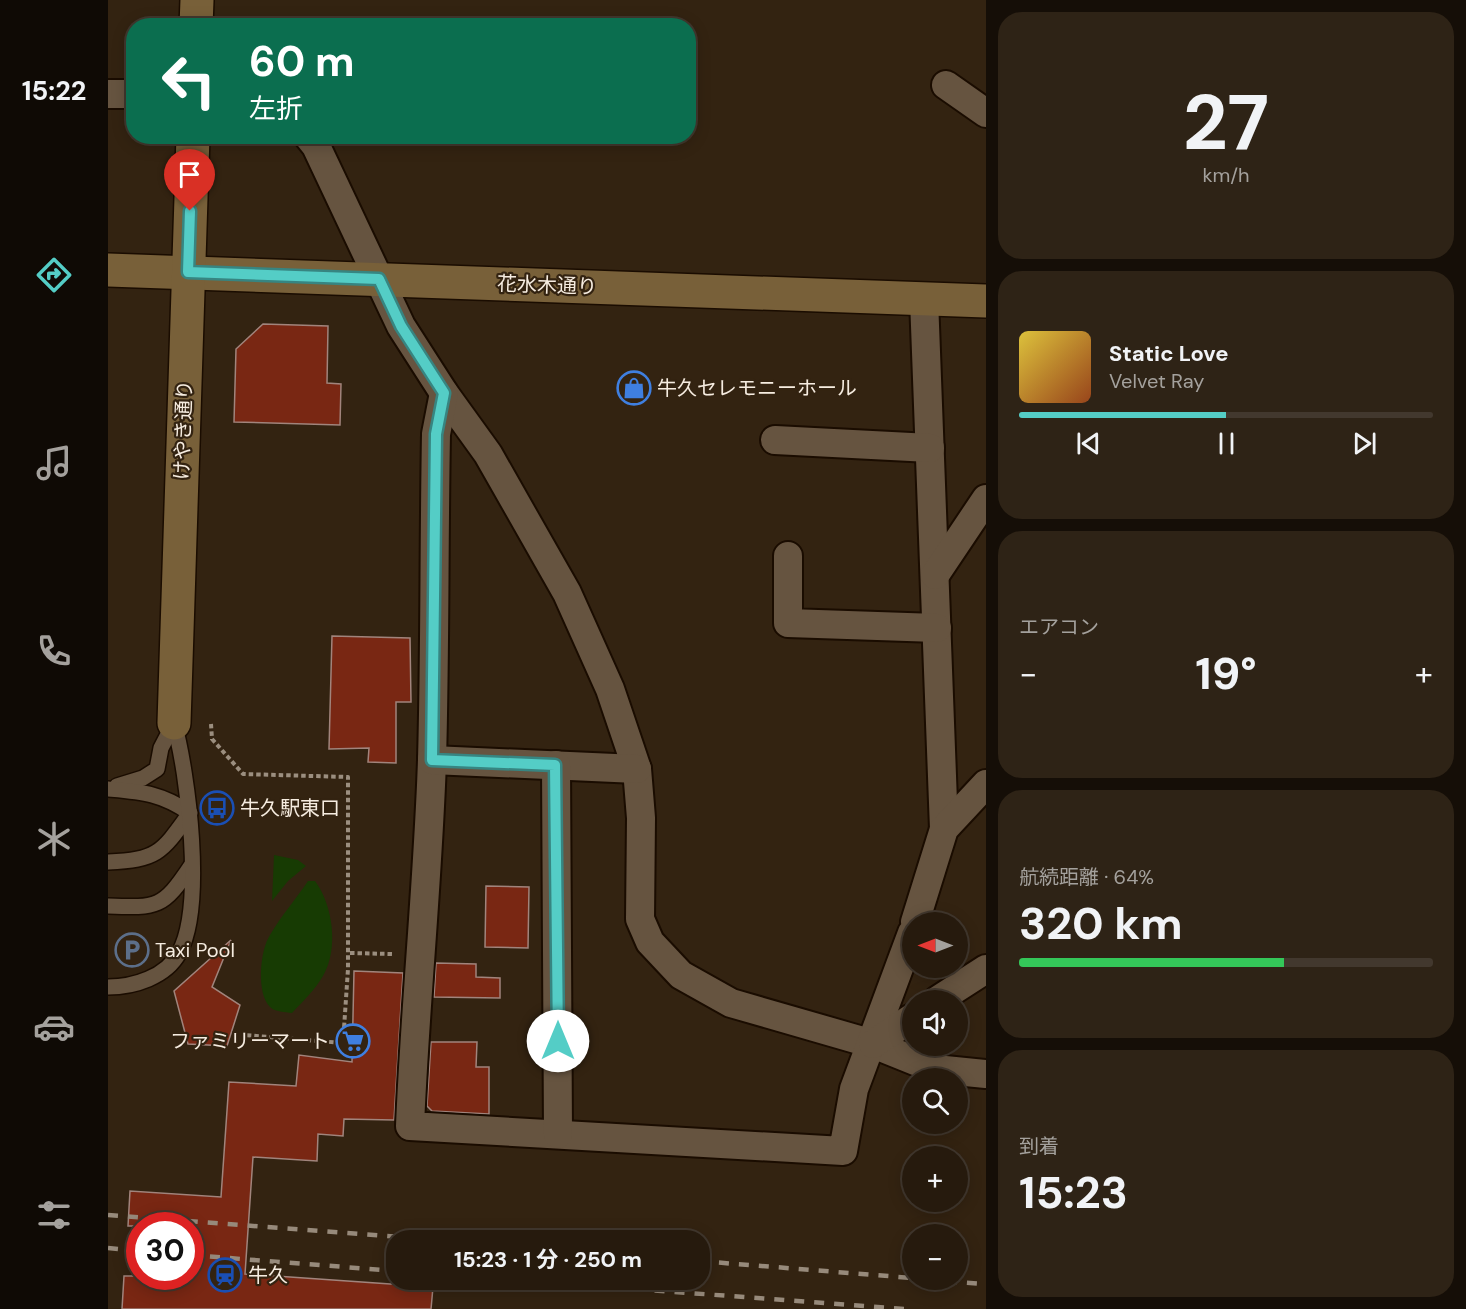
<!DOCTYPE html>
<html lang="ja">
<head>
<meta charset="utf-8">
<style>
	body { margin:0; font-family:"DM Sans","Noto Sans JP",sans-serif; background:#2e2316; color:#f1f3f6; height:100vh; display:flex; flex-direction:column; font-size:22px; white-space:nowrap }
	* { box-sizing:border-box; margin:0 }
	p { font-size:20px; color:#a4a19d }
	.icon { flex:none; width:33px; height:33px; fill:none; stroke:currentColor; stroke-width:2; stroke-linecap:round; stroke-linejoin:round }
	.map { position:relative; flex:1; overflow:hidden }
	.panel { display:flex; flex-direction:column; gap:12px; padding:12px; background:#150e07; width:480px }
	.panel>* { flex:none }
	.banner { position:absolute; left:18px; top:18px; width:570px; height:126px; border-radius:24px; box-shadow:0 3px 15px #0003,0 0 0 2px #42382e; background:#0b6e4f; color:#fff; overflow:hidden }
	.needle { width:39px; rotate:270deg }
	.buttons { position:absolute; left:794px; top:912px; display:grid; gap:12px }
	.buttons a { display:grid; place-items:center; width:66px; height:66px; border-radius:50%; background:#261a0d; box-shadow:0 3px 15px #0003,0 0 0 2px #42382e; font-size:30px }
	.speed { position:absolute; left:18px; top:1212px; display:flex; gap:12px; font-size:30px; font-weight:700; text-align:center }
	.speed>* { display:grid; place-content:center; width:78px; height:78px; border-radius:50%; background:#261a0d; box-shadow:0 3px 15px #0003,0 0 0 2px #42382e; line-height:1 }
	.speed .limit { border:9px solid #d22; background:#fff; color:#111 }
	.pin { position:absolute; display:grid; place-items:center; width:51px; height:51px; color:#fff; margin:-62px -26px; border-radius:50% 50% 50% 0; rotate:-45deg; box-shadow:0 0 6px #0007 }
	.pin .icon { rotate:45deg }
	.me { position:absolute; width:66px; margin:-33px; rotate:0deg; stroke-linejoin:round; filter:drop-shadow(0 0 4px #0008) }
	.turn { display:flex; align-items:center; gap:21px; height:126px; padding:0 24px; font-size:27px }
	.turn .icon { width:78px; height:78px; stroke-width:2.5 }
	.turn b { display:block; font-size:42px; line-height:51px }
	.big { font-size:45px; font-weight:700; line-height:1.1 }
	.panel .tile { flex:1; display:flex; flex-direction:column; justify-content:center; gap:9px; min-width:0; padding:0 21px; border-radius:24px; background:#2e2316 }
	.panel .dial { align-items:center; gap:0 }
	.dial b { font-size:78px; line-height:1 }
	.song { display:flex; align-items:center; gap:18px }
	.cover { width:72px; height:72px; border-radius:9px; background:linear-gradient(135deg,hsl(50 70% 55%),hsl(20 70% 35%)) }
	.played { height:6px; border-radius:3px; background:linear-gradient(90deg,#54cdc6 50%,#42382e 50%) }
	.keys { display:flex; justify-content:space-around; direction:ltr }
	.heat { display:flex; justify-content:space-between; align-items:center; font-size:33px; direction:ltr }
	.charge { height:9px; border-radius:4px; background:linear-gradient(90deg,#34c759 64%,#42382e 0) }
	.trip { position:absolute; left:278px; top:1230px; width:324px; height:60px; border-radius:24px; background:#261a0d; box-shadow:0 3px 15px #0003,0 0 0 2px #42382e; font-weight:700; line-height:60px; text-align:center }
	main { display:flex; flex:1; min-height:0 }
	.tabs { display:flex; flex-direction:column; width:108px; justify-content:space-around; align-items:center; background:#0f0a05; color:#a4a19d }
	.tabs .icon { width:42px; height:42px }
	.tabs .active { color:#54cdc6 }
	.tabs b { font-size:27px; color:#f1f3f6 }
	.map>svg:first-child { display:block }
	.green { fill:#173b03 }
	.building { fill:#792713; stroke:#a1847c; stroke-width:1.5 }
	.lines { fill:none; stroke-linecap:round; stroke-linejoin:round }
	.lane-casing { stroke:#1a0c00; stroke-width:18 }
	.street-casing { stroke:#1a0c00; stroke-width:32 }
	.secondary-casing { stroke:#1a0c00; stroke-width:36 }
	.path { stroke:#9b8e7f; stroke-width:4; stroke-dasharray:4.5 3; stroke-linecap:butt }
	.lane { stroke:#665440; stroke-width:15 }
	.street { stroke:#665440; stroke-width:28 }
	.secondary { stroke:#786039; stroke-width:33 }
	.rail { stroke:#978a7b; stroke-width:4.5; stroke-dasharray:10 10; stroke-linecap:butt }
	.route-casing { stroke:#378581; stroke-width:15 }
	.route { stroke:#54cdc6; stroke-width:10 }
	.labels { text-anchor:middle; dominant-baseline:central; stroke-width:4.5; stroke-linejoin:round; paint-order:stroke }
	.street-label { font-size:20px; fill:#f6ece0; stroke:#332311 }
	.poi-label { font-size:20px; fill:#f6ece0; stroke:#332311; text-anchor:start }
</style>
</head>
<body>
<main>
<nav class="tabs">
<b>15:22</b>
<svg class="icon active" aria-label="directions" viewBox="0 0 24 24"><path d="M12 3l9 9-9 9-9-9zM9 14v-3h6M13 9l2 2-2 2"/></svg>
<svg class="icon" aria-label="music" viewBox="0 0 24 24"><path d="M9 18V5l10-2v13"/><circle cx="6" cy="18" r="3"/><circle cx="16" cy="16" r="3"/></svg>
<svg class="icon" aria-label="phone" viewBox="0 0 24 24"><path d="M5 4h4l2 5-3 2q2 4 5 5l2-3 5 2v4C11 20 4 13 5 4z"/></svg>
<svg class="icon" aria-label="climate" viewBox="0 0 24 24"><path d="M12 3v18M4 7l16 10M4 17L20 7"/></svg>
<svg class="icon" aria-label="car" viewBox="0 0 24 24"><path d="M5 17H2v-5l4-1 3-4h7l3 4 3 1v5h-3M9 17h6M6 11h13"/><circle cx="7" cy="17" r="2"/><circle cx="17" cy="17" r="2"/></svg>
<svg class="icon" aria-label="filters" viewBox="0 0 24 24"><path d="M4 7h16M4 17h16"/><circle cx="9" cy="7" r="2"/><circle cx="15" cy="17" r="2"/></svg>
</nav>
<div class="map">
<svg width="878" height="1309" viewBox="0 0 878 1309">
	<rect width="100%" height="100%" fill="#332311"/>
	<g class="green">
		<polygon points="166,855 190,860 198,866 180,881 164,901"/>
		<path d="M200 881H207C225 905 231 949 215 976 207 990 195 1001 184 1013 177 1012 167 1012 162 1007 148 993 152 950 162 935 173 916 188 899 200 881Z"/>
	</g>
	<g class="building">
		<polygon points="155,324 220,326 219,383 233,384 232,425 126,422 128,349"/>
		<polygon points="224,636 302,638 303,702 288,702 288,763 260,762 261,748 221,749"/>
		<polygon points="378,886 421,887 420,948 377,947"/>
		<polygon points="123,940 104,987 132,1005 119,1046 80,1044 66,991"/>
		<polygon points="328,963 368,964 368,977 392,978 392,998 326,997"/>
		<polygon points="246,971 295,973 286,1120 236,1119 235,1136 210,1134 209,1161 145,1157 137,1274 325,1287 323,1309 14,1309 16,1276 82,1276 82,1226 20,1226 22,1191 113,1197 121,1082 188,1086 191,1055 244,1062"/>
		<polygon points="323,1042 369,1042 368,1067 381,1067 381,1114 324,1111 319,1106"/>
	</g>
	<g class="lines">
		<g class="lane-casing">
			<g id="lane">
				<polyline points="9,786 35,778 49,769 53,748 66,723"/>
				<path d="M0 789C34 792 53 793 82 813 54 852 50 860 0 862"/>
				<path d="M0 906C50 908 55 908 83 866"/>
				<path d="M0 987C26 987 58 977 71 953 97 906 80 774 66 723"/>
			</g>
		</g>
		<g class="street-casing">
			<g id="street">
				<polyline points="838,85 878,113"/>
				<polyline points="0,94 26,94"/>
				<polyline points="200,136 208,146 293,326 336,393 380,454 459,593 502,689 529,769 533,818 532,919 542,942 573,975 623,1003 765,1044 827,1069 878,1074"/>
				<polyline points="816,299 836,829"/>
				<path d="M336 393 328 434C326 543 327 652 324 760 320 882 307 1004 302 1126L735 1151 746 1089 804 933"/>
				<polyline points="667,440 822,448"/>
				<polyline points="680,556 680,623 829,628"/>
				<polyline points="827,575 878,499"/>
				<polyline points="324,760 529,769"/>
				<polyline points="448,765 450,1134"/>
				<polyline points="807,922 836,829 878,784"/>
				<polyline points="830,1000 878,969"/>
				<polyline points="765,1044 804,1018"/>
			</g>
		</g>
		<g class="secondary-casing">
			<g id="secondary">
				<polyline points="88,26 89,0"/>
				<polyline points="0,270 878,301"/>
				<polyline points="66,723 85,136"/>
			</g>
		</g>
		<g class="path">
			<polyline points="103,724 104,739 135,774 240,777 240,969 235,1043 136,1035"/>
			<polyline points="242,953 284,954"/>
		</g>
		<use href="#lane" class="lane"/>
		<use href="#street" class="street"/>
		<use href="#secondary" class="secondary"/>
		<g class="rail">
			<polyline points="0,1215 332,1240"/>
			<polyline points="0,1248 32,1251"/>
			<polyline points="82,1255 288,1271"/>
			<polyline points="591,1261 804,1278"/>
			<polyline points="407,1280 796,1309"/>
			<polyline points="819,1280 878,1284"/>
		</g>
	</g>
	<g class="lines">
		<g class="route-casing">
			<polyline id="route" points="82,211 80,272 271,279 293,326 336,393 328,434 324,760 447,765 450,1041"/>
		</g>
		<use href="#route" class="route"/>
	</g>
	<defs>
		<g id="shop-ring" transform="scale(1.725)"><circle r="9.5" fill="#332311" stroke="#3f7fe0" stroke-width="1.5"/><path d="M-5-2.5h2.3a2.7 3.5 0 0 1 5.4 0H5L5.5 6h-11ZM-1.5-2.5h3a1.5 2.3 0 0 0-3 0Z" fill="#3f7fe0"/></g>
		<g id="bus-ring" transform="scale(1.725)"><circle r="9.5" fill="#332311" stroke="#1a4fb4" stroke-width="1.5"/><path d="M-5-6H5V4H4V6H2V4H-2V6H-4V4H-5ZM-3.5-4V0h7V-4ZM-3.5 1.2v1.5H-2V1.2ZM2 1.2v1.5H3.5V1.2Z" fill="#1a4fb4"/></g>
		<g id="parking-ring" transform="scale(1.725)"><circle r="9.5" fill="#332311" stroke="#5c6f8a" stroke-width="1.5"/><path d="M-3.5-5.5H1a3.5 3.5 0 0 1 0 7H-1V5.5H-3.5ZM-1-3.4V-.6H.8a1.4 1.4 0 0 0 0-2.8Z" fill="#5c6f8a"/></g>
		<g id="supermarket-ring" transform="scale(1.725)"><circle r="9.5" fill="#332311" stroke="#3f7fe0" stroke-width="1.5"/><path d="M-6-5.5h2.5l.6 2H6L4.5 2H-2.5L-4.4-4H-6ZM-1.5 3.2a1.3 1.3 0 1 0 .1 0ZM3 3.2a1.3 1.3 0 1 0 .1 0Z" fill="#3f7fe0"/></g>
		<g id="station-ring" transform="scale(1.725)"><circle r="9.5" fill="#332311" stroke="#1a4fb4" stroke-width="1.5"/><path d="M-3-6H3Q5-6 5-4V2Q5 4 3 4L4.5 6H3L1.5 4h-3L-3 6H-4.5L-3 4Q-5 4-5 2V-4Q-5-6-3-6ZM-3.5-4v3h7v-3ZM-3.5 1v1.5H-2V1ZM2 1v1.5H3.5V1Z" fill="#1a4fb4"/></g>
	</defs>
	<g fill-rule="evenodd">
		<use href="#shop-ring" x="526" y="388"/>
		<use href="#bus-ring" x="109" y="808"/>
		<use href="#parking-ring" x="24" y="950"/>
		<use href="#supermarket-ring" x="245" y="1041"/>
		<use href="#station-ring" x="117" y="1275"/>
	</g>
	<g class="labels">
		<g class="street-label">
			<text transform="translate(439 285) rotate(2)">花水木通り</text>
			<text transform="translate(75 430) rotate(-88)">けやき通り</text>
		</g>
		<g class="poi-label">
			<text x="549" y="388">牛久セレモニーホール</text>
			<text x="132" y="808">牛久駅東口</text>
			<text x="47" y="950">Taxi Pool</text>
			<text x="222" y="1041" text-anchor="end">ファミリーマート</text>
			<text x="140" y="1275">牛久</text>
		</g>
	</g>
</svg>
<div class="buttons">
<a><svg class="needle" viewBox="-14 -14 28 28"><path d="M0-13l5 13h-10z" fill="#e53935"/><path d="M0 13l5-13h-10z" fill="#a4a19d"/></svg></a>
<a><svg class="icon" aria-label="sound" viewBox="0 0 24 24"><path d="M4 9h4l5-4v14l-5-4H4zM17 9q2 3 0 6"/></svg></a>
<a><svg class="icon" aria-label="search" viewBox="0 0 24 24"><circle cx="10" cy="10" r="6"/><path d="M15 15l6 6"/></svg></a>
<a>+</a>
<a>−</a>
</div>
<div class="speed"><div class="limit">30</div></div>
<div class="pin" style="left:82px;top:211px;background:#d93025"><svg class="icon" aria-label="arrive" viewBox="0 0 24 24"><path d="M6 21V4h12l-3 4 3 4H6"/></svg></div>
<svg class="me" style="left:450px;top:1041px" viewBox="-20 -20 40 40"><circle r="19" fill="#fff"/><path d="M0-13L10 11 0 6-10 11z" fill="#54cdc6"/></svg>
<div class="trip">15:23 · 1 分 · 250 m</div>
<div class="banner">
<div class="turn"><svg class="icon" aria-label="left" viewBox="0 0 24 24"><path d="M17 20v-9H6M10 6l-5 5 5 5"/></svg><div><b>60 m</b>左折</div></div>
</div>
</div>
<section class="panel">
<div class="tile dial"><b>27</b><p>km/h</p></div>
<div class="tile">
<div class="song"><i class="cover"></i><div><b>Static Love</b><p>Velvet Ray</p></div></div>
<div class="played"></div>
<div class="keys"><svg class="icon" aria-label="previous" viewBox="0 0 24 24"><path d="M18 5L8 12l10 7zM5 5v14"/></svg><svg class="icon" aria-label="pause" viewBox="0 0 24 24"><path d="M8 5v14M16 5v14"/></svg><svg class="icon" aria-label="next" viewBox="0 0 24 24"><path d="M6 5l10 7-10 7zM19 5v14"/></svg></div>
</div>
<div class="tile"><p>エアコン</p>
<div class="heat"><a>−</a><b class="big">19°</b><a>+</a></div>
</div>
<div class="tile"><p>航続距離 · 64%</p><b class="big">320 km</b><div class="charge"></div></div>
<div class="tile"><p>到着</p><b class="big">15:23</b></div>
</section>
</main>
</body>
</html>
